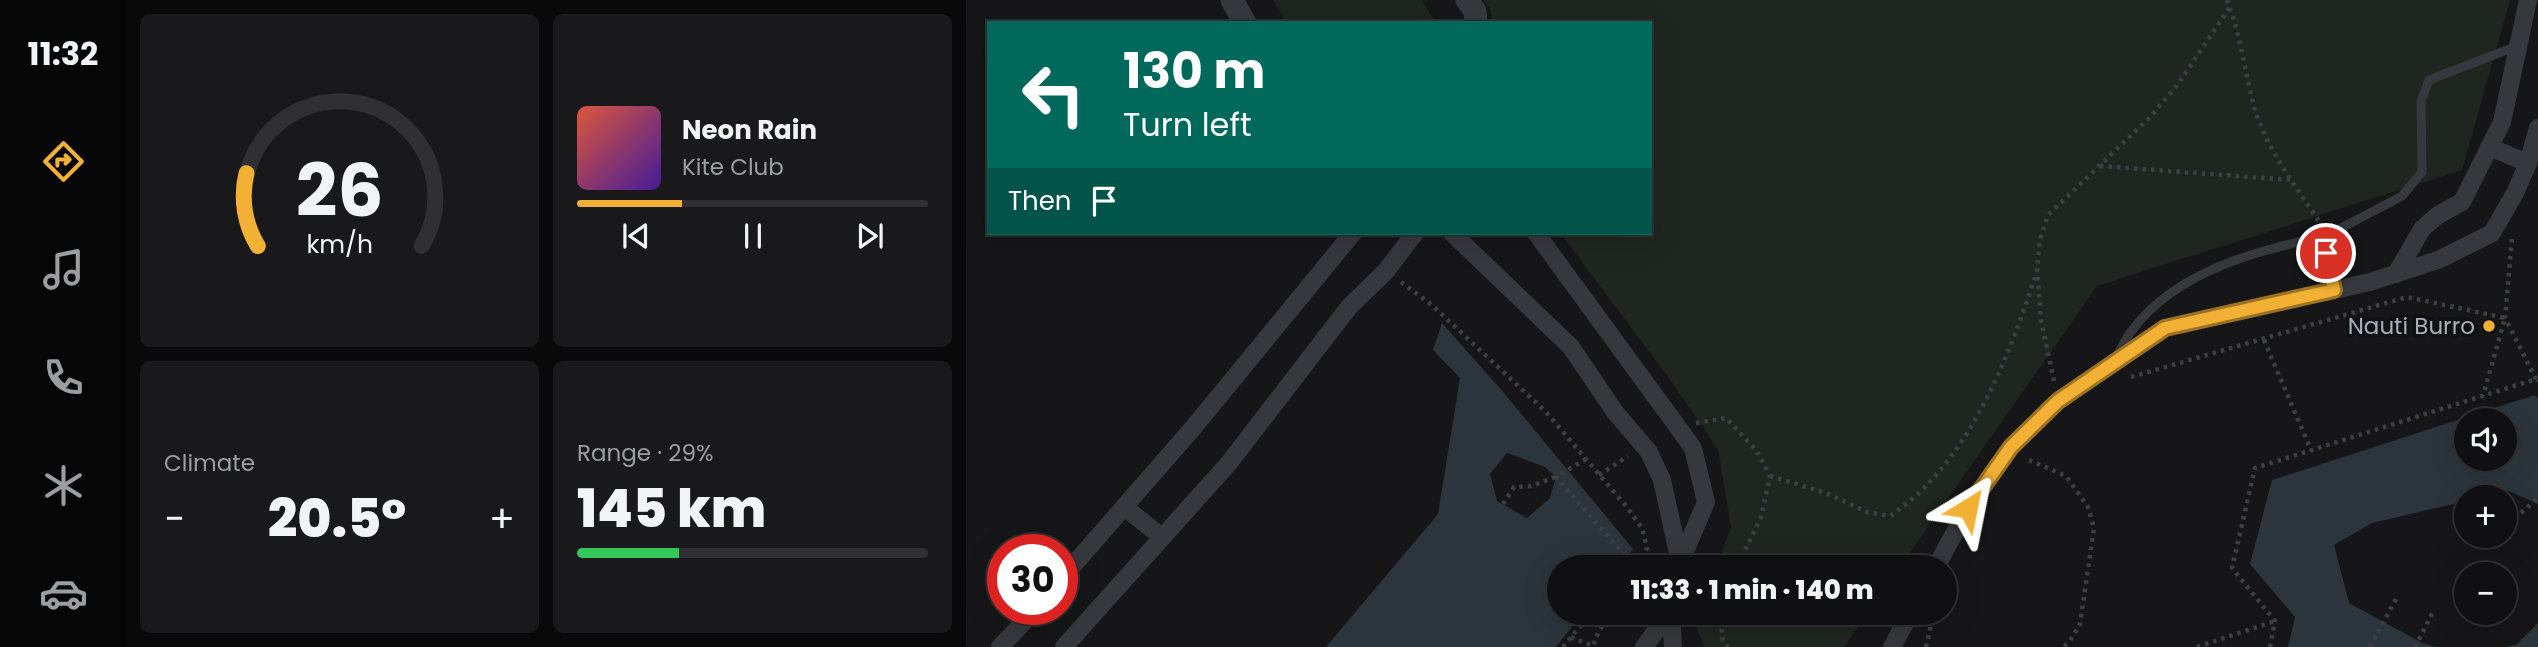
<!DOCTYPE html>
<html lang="en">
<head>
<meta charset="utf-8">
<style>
	body { margin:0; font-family:Poppins,sans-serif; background:#19191b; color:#f1f3f6; height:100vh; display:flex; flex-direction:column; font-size:26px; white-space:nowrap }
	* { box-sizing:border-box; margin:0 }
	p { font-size:23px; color:#9c9d9f }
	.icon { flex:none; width:38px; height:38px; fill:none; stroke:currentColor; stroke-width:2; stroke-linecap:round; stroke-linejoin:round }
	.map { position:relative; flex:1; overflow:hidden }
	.side { display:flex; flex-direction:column; gap:14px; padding:14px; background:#09090a; width:840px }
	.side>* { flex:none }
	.banner { position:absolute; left:21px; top:21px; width:665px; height:214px; border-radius:0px; box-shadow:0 7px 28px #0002,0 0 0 2px #303032; background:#00695c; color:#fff; overflow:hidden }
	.buttons { position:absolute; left:1488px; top:408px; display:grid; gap:14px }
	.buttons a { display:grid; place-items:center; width:63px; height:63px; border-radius:50%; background:#101012; box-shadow:0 7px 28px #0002,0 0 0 2px #303032; font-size:35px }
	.speed { position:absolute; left:21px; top:534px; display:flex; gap:14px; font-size:35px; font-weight:700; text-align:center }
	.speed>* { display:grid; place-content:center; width:91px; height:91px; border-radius:50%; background:#101012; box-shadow:0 7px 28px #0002,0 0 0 2px #303032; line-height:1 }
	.speed .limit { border:10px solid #d22; background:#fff; color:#111 }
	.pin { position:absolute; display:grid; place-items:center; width:60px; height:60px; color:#fff; margin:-30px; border:4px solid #fff; border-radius:50%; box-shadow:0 2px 7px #0007 }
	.me { position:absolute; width:77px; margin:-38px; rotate:35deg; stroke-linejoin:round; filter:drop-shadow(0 0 5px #0008) }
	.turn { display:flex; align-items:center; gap:24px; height:147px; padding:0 21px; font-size:32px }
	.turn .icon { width:91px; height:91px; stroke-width:2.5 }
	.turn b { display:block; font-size:49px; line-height:60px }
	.then { display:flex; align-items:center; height:66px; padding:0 21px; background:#0003; gap:14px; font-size:26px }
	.big { font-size:52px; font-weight:800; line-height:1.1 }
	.side .card { flex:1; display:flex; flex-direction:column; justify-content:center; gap:10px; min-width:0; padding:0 24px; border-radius:10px; background:#19191b }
	.side .dial { align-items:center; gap:0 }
	.dial svg { height:182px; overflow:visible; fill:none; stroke:#303032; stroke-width:7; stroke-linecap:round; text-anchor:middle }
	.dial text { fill:#f1f3f6; stroke:none }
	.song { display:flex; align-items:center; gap:21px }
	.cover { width:84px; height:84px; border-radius:10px; background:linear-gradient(135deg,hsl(10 70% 55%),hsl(260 70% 35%)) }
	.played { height:7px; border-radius:4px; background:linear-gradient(90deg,#f2b134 30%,#303032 30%) }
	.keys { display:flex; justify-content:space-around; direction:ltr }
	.heat { display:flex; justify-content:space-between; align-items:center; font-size:38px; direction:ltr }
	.charge { height:10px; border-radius:5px; background:linear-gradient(90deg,#34c759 29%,#303032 0) }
	.side .tiles { flex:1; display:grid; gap:14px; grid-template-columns:repeat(2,1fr) }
	.trip { position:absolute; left:581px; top:555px; width:410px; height:70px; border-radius:35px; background:#101012; box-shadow:0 7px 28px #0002,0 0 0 2px #303032; font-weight:800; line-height:70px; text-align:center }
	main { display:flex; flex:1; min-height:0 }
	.menu { display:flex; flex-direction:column; width:126px; justify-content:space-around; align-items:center; background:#060607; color:#9c9d9f }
	.menu .icon { width:49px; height:49px }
	.menu .on { color:#f2b134 }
	.menu b { font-size:32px; color:#f1f3f6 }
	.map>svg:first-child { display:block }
	.green { fill:#1e261f }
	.water { fill:#2c353c; fill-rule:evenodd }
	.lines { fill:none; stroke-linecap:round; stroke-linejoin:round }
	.path { stroke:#3d3f44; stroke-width:4.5; stroke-dasharray:3.5 5; stroke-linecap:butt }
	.service { stroke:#37383d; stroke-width:9 }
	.minor { stroke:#37383d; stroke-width:18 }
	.tertiary { stroke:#37383d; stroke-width:23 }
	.route-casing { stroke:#9d7322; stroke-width:18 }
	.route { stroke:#f2b134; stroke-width:12 }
	.poi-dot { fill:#f2b134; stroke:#111113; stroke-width:2.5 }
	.labels { text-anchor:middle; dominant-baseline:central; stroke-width:7; stroke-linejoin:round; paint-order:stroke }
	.poi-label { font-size:23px; fill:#a8adb8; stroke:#111113; text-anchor:end }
</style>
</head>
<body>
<main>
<nav class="menu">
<b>11:32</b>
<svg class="icon on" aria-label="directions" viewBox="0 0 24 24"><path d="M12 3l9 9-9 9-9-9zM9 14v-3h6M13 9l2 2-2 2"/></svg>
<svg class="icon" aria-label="music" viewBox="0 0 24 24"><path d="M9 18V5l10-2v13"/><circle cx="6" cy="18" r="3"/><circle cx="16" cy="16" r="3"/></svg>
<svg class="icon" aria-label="phone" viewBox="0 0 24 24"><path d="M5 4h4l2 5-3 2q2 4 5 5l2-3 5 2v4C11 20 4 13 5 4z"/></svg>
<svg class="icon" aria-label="climate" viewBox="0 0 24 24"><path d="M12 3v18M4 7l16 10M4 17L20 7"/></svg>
<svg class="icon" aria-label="car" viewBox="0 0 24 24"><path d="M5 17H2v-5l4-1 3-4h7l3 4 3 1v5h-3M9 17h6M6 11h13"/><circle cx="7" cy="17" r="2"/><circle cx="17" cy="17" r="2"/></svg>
</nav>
<section class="side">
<div class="tiles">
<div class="card dial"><svg viewBox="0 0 100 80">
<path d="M14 69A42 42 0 1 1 86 69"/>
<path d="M14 69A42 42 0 0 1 9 37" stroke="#f2b134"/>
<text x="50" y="56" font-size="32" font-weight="700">26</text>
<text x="50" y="72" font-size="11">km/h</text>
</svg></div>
<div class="card">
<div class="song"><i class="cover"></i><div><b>Neon Rain</b><p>Kite Club</p></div></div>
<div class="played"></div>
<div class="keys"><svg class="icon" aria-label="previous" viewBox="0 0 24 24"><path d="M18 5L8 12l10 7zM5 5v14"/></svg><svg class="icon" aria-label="pause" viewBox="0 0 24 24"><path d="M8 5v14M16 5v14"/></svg><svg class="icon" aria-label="next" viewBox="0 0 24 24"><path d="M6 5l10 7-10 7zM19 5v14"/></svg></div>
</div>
<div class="card"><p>Climate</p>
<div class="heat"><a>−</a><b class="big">20.5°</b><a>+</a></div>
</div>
<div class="card"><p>Range · 29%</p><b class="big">145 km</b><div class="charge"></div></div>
</div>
</section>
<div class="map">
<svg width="1572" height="647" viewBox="0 0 1572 647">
	<rect width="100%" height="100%" fill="#161618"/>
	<g class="green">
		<polygon points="307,0 456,0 470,23 321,23"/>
		<polygon points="517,0 1544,0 1496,170 1131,286 934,567 750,567 765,527 752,449 700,374 594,233 684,233 684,23 526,23 525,10"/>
		<polygon points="733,613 733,612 902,613 878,647 738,647 729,623"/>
	</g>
	<g class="water">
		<path d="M476 323 538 393 667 549 653 567H593V612L617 613 590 647H360L472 514 494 378 467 350ZM541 453 579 467 590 477 584 498 561 518 531 501 524 474Z"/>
		<path d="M1569 395 1572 398V504L1543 491 1517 497H1500V501L1406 523 1368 545 1383 603 1456 643 1470 647H1322L1329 617 1284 564 1306 480ZM1500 420H1538V458H1500Z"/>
		<polygon points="1572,623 1572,647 1541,647 1551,644"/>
	</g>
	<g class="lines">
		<g class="path">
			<path d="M1261 0C1275 35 1279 74 1289 110 1302 151 1331 188 1354 223"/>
			<polyline points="1134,166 1326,180"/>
			<polyline points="1546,239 1539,318 1570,379"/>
			<polyline points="435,282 467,306 580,412 660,506 676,528 681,548 672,567"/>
			<polyline points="1298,340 1345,450"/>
			<polyline points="1165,377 1441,297 1539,318 1517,396"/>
			<polyline points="1088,381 1075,320 1071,269 1074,239 1082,215 1183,118 1210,87 1264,7"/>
			<polyline points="730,423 760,418 790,450 804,476 795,517 771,567"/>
			<polyline points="620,459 590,477 667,565 665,567"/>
			<polyline points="1063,460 1100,476 1122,507 1128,528 1114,624 1104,641 1097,647"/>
			<polyline points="633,475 662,456"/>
			<path d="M804 476 860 493 901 512 924 516C1002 464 1042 360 1070 274"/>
			<polyline points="537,504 548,487 565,486 590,477"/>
			<polyline points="1555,513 1572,498"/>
			<polyline points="755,612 756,638 762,647"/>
			<polyline points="605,637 627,646 632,633 645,612"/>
			<polyline points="597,647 626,612"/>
			<polyline points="960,647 968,612"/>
			<polyline points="1231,647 1309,621"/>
			<polyline points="1304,647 1309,621 1266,568 1289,468 1570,379 1572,381"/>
			<polyline points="1404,647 1431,597"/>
			<polyline points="1449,647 1468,610"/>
		</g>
		<g class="service">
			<polyline points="1368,290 1360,253 1362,235 1436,196 1456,172 1455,101 1463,80 1551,46"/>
			<path d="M1150 357C1156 348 1160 337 1167 329 1213 269 1292 251 1362 235"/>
		</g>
		<g class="minor">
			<polyline points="1523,147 1562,163"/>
			<polyline points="486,233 605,347 649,412 683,452 696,480 714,562"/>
			<polyline points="570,233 727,448 740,502 714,563"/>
			<polyline points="1430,274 1456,229 1472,215 1496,202 1536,122 1562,0"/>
			<polyline points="158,507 196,537"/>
			<polyline points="970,567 1002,508 1045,447 1092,401 1199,328 1404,282 1472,260 1526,233 1549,193 1562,163 1572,128"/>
			<polyline points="96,578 227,428 387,233"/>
			<polyline points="705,612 707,647"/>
			<polyline points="34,647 70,609"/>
			<polyline points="98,647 263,463 383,307 420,271 449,233"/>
			<polyline points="678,647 704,612"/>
			<polyline points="926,647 945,612"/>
		</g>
		<g class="tertiary">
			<polyline points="266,0 279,23"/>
			<polyline points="501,0 509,11 510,23"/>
		</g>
	</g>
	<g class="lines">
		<g class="route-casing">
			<polyline id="route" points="1002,508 1045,447 1092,401 1199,328 1368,290 1360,253"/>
		</g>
		<use href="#route" class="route"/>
	</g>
	<circle class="poi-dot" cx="1523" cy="326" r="7"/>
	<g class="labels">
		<g class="poi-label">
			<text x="1509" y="326">Nauti Burro</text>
		</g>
	</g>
</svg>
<div class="buttons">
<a><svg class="icon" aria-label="sound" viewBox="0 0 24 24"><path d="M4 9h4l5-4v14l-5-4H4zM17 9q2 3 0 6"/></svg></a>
<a>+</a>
<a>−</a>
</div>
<div class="speed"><div class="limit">30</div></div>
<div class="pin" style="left:1360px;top:253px;background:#d93025"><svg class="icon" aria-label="arrive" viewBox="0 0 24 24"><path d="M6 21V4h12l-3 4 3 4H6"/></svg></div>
<svg class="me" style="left:1002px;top:508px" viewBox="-20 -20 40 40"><path d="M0-17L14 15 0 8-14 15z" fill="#f2b134" stroke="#fff" stroke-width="4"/></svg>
<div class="trip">11:33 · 1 min · 140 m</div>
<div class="banner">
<div class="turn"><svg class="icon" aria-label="left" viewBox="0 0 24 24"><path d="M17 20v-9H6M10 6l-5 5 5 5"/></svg><div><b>130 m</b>Turn left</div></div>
<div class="then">Then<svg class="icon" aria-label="arrive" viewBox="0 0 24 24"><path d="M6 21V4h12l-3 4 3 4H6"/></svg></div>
</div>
</div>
</main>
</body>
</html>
